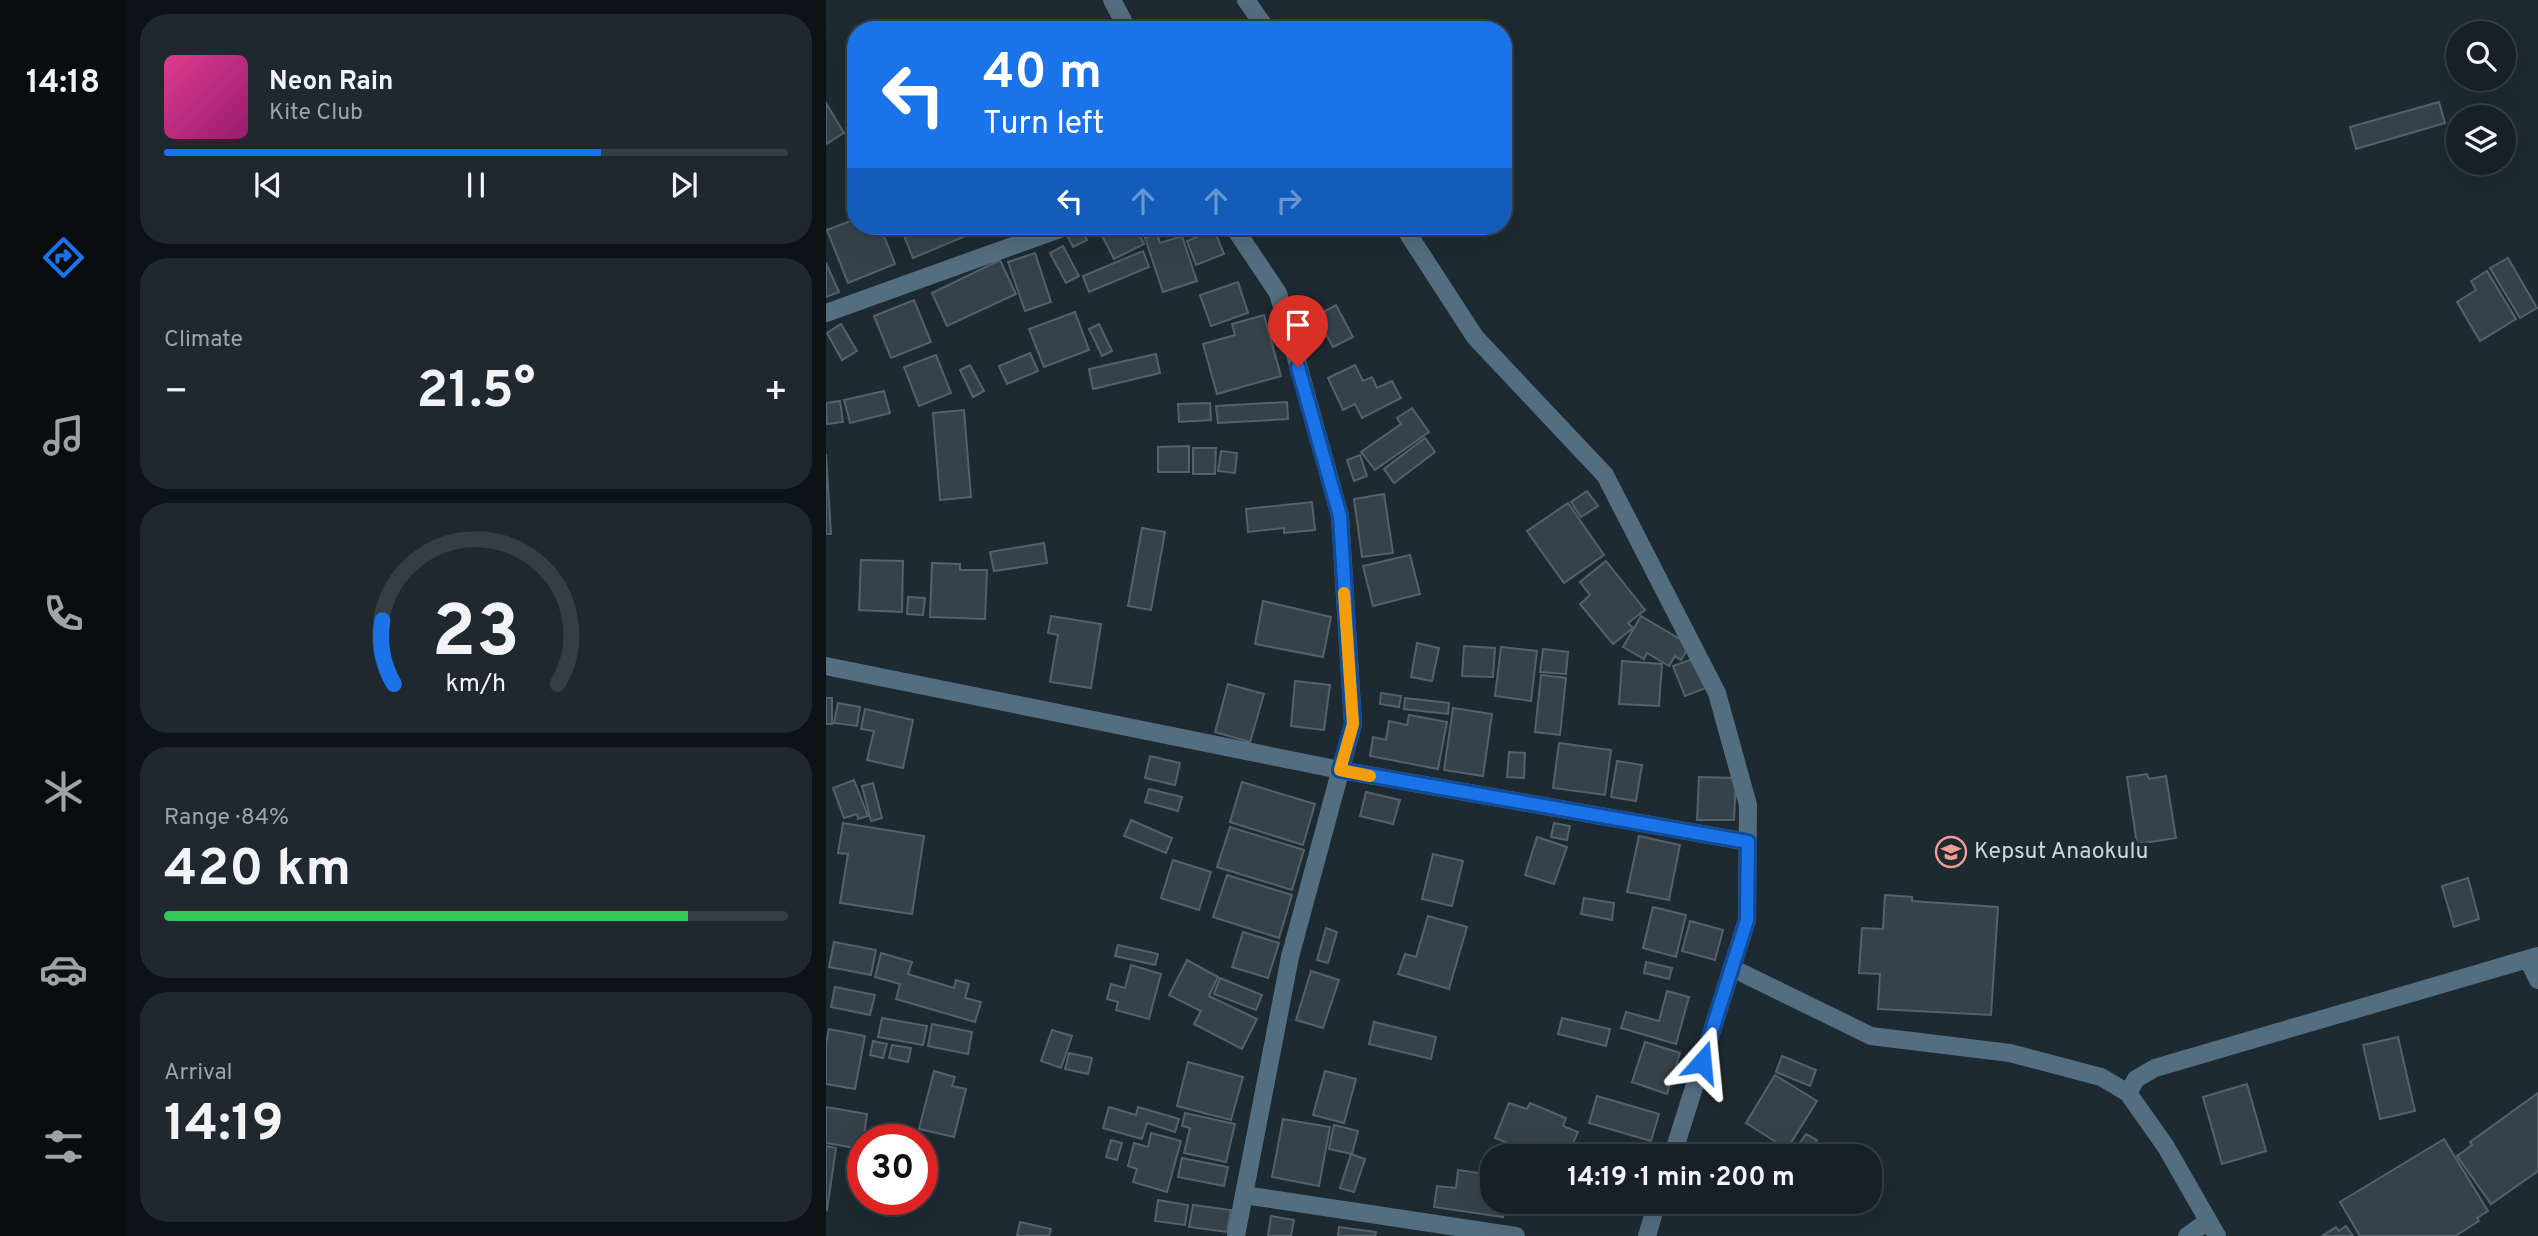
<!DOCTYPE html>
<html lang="en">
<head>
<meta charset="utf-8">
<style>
	body { margin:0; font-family:Overpass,sans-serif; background:#1f282e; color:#f1f3f6; height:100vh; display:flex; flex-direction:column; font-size:26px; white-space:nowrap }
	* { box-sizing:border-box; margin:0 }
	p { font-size:23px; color:#9ea3a7 }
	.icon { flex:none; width:38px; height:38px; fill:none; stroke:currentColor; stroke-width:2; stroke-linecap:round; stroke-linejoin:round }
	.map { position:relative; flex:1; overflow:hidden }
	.drawer { display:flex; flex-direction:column; gap:14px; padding:14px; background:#0c1215; width:700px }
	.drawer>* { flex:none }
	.hud { position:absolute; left:21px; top:21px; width:665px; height:214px; border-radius:28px; box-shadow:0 7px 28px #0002,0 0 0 2px #353e43; background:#1a73e8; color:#fff; overflow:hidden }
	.controls { position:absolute; left:1620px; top:21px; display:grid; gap:14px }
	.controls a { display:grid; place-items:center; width:70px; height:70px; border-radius:50%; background:#162026; box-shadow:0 7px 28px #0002,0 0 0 2px #353e43; font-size:35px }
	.speed { position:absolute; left:21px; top:1124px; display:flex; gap:14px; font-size:35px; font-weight:700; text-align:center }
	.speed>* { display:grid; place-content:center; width:91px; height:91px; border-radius:50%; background:#162026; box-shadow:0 7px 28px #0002,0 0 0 2px #353e43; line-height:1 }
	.speed .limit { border:10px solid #d22; background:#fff; color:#111 }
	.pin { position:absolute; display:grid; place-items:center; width:60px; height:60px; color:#fff; margin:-72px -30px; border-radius:50% 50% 50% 0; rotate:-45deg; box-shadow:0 0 7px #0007 }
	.pin .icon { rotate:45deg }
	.me { position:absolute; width:77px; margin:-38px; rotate:18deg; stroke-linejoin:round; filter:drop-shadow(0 0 5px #0008) }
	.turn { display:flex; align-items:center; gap:24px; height:147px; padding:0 21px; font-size:32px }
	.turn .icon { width:91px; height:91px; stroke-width:2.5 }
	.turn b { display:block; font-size:49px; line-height:60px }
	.lanes { display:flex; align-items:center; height:66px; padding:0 21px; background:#0003; justify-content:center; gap:35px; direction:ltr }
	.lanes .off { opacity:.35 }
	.big { font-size:52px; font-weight:700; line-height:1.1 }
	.drawer .card { flex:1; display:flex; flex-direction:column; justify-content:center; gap:10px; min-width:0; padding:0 24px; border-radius:28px; background:#1f282e }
	.drawer .dial { align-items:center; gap:0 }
	.dial svg { height:182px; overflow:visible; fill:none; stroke:#353e43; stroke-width:7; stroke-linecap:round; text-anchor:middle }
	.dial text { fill:#f1f3f6; stroke:none }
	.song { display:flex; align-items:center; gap:21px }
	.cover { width:84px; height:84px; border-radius:10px; background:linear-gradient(135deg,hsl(330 70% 55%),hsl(320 70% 35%)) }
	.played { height:7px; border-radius:4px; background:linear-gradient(90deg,#1a73e8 70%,#353e43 70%) }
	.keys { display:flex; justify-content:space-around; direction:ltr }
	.heat { display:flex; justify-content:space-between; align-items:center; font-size:38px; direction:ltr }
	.charge { height:10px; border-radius:5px; background:linear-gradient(90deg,#34c759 84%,#353e43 0) }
	.trip { position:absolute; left:654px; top:1144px; width:402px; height:70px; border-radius:28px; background:#162026; box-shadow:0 7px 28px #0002,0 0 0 2px #353e43; font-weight:700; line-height:70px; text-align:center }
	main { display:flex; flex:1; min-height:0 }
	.tab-bar { display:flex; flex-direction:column; width:126px; justify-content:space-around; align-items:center; background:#090d0f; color:#9ea3a7 }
	.tab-bar .icon { width:49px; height:49px }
	.tab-bar .current { color:#1a73e8 }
	.tab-bar b { font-size:32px; color:#f1f3f6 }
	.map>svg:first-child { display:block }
	.building { fill:#36424b; stroke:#54616a; stroke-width:2 }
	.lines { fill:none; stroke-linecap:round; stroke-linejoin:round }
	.minor { stroke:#536e80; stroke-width:18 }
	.route-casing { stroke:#114b97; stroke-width:18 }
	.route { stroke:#1a73e8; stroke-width:12 }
	.slow { stroke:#f59e0b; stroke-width:12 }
	.labels { text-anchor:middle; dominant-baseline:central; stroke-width:7; stroke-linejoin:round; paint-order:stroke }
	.poi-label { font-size:23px; fill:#cfd6db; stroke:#1e2a32; text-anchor:start }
</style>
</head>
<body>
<main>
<nav class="tab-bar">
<b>14:18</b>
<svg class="icon current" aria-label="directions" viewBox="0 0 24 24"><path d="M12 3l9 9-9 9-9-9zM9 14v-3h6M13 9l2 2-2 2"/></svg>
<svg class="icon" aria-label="music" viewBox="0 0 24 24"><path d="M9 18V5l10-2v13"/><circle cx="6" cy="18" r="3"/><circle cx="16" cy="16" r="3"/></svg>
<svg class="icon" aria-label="phone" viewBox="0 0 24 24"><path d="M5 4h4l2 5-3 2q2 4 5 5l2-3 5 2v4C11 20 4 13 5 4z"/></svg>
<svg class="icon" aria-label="climate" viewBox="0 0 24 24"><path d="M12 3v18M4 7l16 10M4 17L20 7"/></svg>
<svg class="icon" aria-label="car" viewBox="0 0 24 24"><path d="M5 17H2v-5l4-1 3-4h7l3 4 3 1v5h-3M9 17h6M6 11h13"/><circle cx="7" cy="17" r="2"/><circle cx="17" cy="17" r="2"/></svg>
<svg class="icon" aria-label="filters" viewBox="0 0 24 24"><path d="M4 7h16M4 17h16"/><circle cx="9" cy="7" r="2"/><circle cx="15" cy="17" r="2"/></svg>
</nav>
<section class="drawer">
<div class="card">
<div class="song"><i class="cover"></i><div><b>Neon Rain</b><p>Kite Club</p></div></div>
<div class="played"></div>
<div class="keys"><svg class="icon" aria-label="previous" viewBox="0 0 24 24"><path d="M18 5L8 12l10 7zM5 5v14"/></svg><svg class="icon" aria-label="pause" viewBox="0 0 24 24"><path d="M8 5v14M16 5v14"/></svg><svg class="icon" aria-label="next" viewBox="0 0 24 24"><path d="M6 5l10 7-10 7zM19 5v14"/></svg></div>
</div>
<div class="card"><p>Climate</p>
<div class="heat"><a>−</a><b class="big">21.5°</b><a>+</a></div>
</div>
<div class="card dial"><svg viewBox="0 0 100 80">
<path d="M14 69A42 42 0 1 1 86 69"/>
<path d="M14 69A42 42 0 0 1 9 41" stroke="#1a73e8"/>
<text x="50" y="56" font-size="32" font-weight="700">23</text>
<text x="50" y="72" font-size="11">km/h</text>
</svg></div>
<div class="card"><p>Range · 84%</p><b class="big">420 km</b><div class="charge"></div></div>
<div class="card"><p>Arrival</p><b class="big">14:19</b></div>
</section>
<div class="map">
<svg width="1712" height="1236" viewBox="0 0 1712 1236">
	<rect width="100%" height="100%" fill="#1e2a32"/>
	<g class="building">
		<polygon points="1613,102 1619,123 1530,149 1524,127"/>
		<polygon points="0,103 18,133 0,144"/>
		<polygon points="30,219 30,226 54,226 69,264 22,283 1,230"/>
		<polygon points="74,226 152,226 154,230 87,258"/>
		<polygon points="271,226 309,226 318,244 288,259"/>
		<polygon points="256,230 261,240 247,247 242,237"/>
		<polygon points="388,230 398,254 370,265 361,241"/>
		<polygon points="331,234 334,243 356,236 371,281 337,292 319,238"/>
		<polygon points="237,246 253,276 240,283 224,253"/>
		<polygon points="317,251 323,267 263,292 257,276"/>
		<polygon points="209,253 225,302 199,311 182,262"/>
		<polygon points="1682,258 1711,308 1694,318 1664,268"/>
		<polygon points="174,260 190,294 121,326 106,293"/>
		<polygon points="0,263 13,292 0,297"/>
		<polygon points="1661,271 1690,319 1654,341 1631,302 1650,290 1645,281"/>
		<polygon points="412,282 422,313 385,326 374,295"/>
		<polygon points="88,300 105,342 65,358 48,316"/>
		<polygon points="510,305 527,337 507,347 490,316"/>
		<polygon points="249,312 263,350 218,367 203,329"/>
		<polygon points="438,315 455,376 391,394 377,344 409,335 406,324"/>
		<polygon points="15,324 31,351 16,360 1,333"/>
		<polygon points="273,324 286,351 276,356 263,329"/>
		<polygon points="204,353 212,371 181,384 173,366"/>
		<polygon points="330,354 334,373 267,389 263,369"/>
		<polygon points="110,355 125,393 93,406 78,367"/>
		<polygon points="144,365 158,391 147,397 134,370"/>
		<polygon points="529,365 537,381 546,377 551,388 566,381 575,398 536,418 529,404 517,410 502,378"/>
		<polygon points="58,391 64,413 24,423 18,400"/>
		<polygon points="14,401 17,422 1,424 0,403"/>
		<polygon points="461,402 462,419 392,423 390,406"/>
		<polygon points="384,403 385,420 353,422 352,404"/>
		<polygon points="586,408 603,432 549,470 535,452 575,424 571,418"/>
		<polygon points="138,410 145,497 114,500 107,413"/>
		<polygon points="599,438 609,452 568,483 558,469"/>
		<polygon points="363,446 363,472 332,472 332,447"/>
		<polygon points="367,448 390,448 389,474 367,474"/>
		<polygon points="395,451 411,453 409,473 392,471"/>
		<polygon points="0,454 5,534 0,534"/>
		<polygon points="534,455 541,476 528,481 521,460"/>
		<polygon points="761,491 772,506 755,517 745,502"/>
		<polygon points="558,494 567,553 536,557 528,499"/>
		<polygon points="486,502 489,530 458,533 458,528 422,532 420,509"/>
		<polygon points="742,503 778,555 738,583 701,531"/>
		<polygon points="316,528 339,532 325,610 302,606"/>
		<polygon points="218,543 221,563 168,571 164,552"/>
		<polygon points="584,555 594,594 547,606 537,566"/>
		<polygon points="35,560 77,561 76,612 33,610"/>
		<polygon points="780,561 819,610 802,623 807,628 787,644 754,604 764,595 754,582"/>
		<polygon points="106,563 134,564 134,570 161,570 159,619 104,617"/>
		<polygon points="82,597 99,598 97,615 81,614"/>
		<polygon points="437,601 505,617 497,657 429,644"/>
		<polygon points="225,616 275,624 265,688 224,682 232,635 222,633"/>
		<polygon points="815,616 864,645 855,660 849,656 843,666 821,653 818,659 797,647"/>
		<polygon points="591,643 613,648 606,681 585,677"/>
		<polygon points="638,646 669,648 667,677 636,676"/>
		<polygon points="675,647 711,651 705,701 669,696"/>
		<polygon points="717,649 742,652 740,674 714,672"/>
		<polygon points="869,658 880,688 859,696 847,666"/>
		<polygon points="796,661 836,664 833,706 793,704"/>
		<polygon points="715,675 740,678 734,735 709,732"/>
		<polygon points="469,681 504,685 498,730 465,726"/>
		<polygon points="402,684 438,694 424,742 389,732"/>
		<polygon points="555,693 575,696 573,707 554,704"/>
		<rect x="0" y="698" width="6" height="26"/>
		<polygon points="579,698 623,703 622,714 578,709"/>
		<polygon points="12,703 34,707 31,726 8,723"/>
		<polygon points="627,708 666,714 657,776 618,770"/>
		<polygon points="39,709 87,720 77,768 41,760 48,731 35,729"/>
		<polygon points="583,715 621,722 612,769 544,756 547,737 560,740 563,721 581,725"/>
		<polygon points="733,743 785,750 779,795 727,788"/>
		<polygon points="683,752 699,753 698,778 681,777"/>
		<polygon points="324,756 354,763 349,785 319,778"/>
		<polygon points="791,761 816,765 810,801 785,797"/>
		<polygon points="1321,774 1323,779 1340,776 1350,838 1311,844 1301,777"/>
		<polygon points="873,777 910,778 908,820 871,820"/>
		<polygon points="28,780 42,816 32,819 31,814 18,818 7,788"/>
		<polygon points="416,782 489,804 477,845 404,822"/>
		<polygon points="47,783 56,818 45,821 36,786"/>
		<polygon points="323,789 356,797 352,811 319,802"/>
		<polygon points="540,792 574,800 567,824 534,816"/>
		<polygon points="305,820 346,838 340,853 298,836"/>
		<polygon points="17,823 98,836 86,914 14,903 22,854 12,853"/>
		<polygon points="728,823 744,826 741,840 725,837"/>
		<polygon points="404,827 478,850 466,890 391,867"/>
		<polygon points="813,836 854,845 843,900 801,892"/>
		<polygon points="711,837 741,847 728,884 699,875"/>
		<polygon points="607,854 637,861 626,906 596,899"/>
		<polygon points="347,860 385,872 373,910 335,898"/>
		<polygon points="401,875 466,895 453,938 387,917"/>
		<polygon points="1642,878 1653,919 1628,927 1616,886"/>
		<polygon points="1059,895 1086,897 1086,901 1172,907 1165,1015 1052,1009 1054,974 1033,973 1036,928 1057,929"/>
		<polygon points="758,898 788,903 786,920 755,914"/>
		<polygon points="827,907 860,915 850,957 817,948"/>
		<polygon points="602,916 641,927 623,989 572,974 579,954 590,957"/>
		<polygon points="864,921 897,930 889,960 856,951"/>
		<polygon points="500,928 511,932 502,963 491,960"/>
		<polygon points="417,932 453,943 442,978 406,967"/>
		<polygon points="8,942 50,950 45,975 3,967"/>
		<polygon points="292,945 332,954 329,965 289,956"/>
		<polygon points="55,953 86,962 82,974 128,988 130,980 143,984 139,998 155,1002 149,1022 70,999 74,984 49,977"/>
		<polygon points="361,960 392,977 383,996 431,1019 416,1049 368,1024 375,1011 343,995"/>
		<polygon points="820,962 846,968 843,979 818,973"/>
		<polygon points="305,965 335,974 323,1019 290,1010 292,1002 281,999 285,984 299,988"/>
		<polygon points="485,971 513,980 497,1028 470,1020"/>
		<polygon points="394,978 436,995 430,1010 388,994"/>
		<polygon points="9,987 49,995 44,1015 5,1007"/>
		<polygon points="841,991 863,997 850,1044 795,1028 800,1012 833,1021"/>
		<polygon points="56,1018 101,1026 97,1045 52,1037"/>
		<polygon points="736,1018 784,1029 780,1046 732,1034"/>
		<polygon points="548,1022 610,1037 605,1059 543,1044"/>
		<polygon points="106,1024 146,1032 142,1054 102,1046"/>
		<polygon points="3,1029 39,1036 29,1089 0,1084 0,1043"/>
		<polygon points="226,1030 246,1036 235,1068 215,1061"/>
		<polygon points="1572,1037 1589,1111 1554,1119 1537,1045"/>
		<polygon points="47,1041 61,1044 57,1058 44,1055"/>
		<polygon points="819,1042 854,1053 841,1094 806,1082"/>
		<polygon points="66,1045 85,1048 82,1062 63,1058"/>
		<polygon points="243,1053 266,1058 262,1074 239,1069"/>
		<polygon points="956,1056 990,1070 984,1086 950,1072"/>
		<polygon points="362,1062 417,1077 405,1120 351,1106"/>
		<polygon points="108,1071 129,1077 126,1086 140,1089 128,1137 93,1129"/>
		<polygon points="499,1071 530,1079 518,1123 487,1115"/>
		<polygon points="949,1075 991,1101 961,1149 920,1123"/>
		<polygon points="1421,1084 1440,1151 1396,1164 1377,1097"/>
		<polygon points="1712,1093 1712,1171 1665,1204 1631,1156 1646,1145 1644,1142"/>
		<polygon points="771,1096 833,1114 825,1141 763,1123"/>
		<polygon points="683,1103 701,1109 704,1103 740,1118 737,1126 752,1132 741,1157 700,1157 702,1151 669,1138"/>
		<polygon points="0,1107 41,1114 36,1149 0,1143"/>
		<polygon points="283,1107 310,1115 312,1107 353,1119 349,1132 321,1123 316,1139 277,1128"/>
		<polygon points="359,1113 409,1124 400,1162 358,1153 364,1128 356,1126"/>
		<polygon points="457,1119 504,1127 493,1186 446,1177"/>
		<polygon points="508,1125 532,1131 526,1154 503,1149"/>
		<polygon points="325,1133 355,1141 341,1192 307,1182 311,1169 302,1166 308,1143 322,1147"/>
		<polygon points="980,1134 991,1140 980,1157 976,1157 968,1151"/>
		<polygon points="1618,1139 1662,1211 1651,1218 1653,1221 1629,1236 1534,1236 1514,1202"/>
		<polygon points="285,1140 296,1143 291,1160 280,1157"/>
		<polygon points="0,1146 10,1148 1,1210 0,1209"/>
		<polygon points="525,1154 539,1159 528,1192 514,1188"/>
		<polygon points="356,1158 402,1167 398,1186 352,1177"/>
		<polygon points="632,1170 667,1175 667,1202 679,1202 677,1217 608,1207 611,1186 630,1188"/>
		<polygon points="332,1200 362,1205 359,1225 329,1221"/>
		<polygon points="367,1205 405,1210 401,1232 363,1227"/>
		<polygon points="445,1216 468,1220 465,1236 442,1236"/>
		<polygon points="194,1222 225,1229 223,1236 191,1236"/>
		<polygon points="1520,1226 1527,1236 1496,1236 1510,1227 1513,1231"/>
		<polygon points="513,1227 550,1232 549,1236 512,1236"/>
	</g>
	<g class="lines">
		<g class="minor">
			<polyline points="286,0 302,30"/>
			<polyline points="420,0 441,30"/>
			<polyline points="407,226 452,293 514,516 527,724 464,957 410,1236"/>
			<polyline points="577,226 649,337 779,475 891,693 922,805 921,920 846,1157"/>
			<polyline points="0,313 242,226"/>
			<polyline points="0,666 514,770 922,842"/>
			<polyline points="1702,960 1712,980"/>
			<polyline points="906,968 1045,1036 1184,1053 1275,1077 1302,1093 1340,1147 1391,1236"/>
			<polyline points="1302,1093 1310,1079 1329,1068 1712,956"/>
			<polyline points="418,1195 690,1236"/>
			<polyline points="821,1236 831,1202"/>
			<polyline points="1361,1236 1382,1221"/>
		</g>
	</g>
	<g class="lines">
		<g class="route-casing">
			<polyline id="route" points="472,367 514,516 527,724 514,770 922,842 921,920 876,1062"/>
		</g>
		<use href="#route" class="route"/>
		<polyline class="slow" points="518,593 527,724 514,770 544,776"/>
	</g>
	<defs>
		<g id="school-ring" transform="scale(1.575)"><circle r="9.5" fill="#1e2a32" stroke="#f59c92" stroke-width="1.5"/><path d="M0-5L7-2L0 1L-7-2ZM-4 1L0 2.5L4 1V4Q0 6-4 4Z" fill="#f59c92"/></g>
	</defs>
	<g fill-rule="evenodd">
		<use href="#school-ring" x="1125" y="852"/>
	</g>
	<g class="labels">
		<g class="poi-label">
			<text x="1148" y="852">Kepsut Anaokulu</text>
		</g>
	</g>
</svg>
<div class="controls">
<a><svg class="icon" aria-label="search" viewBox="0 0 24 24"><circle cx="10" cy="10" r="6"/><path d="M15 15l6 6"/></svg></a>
<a><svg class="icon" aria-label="layers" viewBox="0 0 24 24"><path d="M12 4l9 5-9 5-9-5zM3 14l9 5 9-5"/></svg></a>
</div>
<div class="speed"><div class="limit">30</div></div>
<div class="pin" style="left:472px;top:367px;background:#d93025"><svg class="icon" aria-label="arrive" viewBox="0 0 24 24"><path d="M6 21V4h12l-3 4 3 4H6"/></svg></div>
<svg class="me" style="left:876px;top:1062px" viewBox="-20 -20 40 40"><path d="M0-17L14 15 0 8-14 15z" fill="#1a73e8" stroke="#fff" stroke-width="4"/></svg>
<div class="trip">14:19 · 1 min · 200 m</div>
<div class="hud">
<div class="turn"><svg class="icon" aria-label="left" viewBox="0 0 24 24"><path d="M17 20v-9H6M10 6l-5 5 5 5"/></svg><div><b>40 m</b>Turn left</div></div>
<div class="lanes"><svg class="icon" aria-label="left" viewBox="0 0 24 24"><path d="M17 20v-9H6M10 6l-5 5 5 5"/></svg><svg class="icon off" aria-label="ahead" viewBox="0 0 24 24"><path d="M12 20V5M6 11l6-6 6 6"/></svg><svg class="icon off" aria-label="ahead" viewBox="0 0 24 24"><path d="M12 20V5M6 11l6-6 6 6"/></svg><svg class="icon off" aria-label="right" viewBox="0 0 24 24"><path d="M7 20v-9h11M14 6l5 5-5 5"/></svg></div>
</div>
</div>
</main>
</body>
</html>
